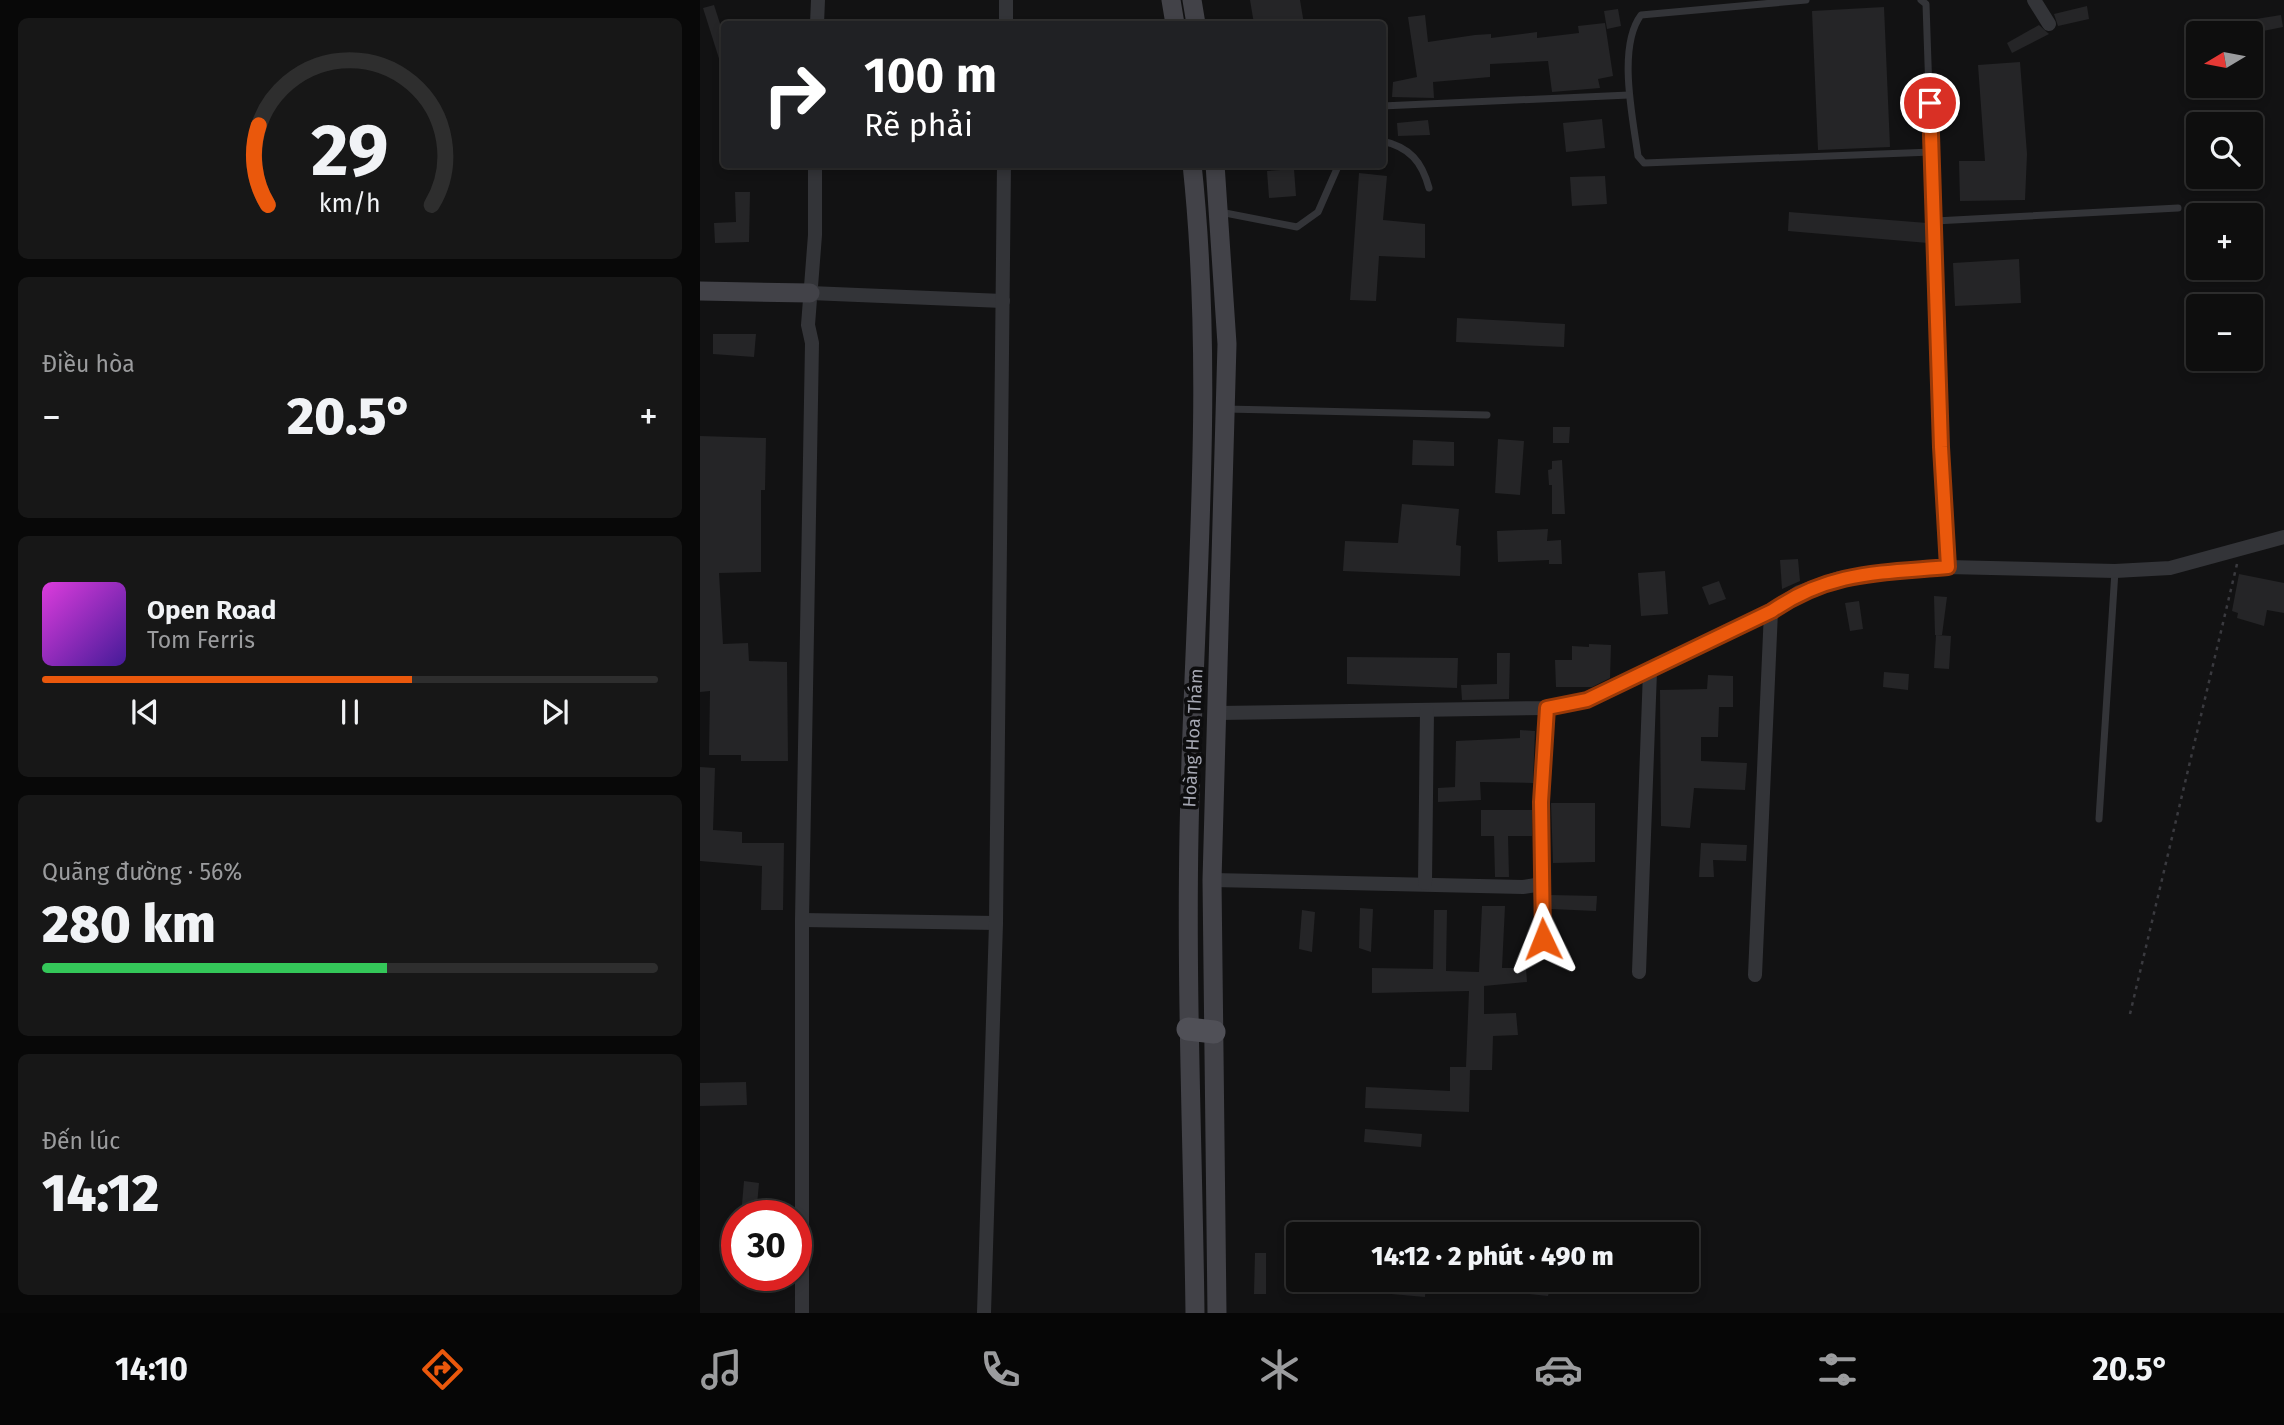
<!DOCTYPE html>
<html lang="vi">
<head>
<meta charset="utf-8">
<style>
	body { margin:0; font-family:"Fira Sans",sans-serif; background:#171717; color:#f1f3f6; height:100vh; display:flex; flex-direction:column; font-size:26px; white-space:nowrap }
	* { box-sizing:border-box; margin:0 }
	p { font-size:23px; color:#9b9c9e }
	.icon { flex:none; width:38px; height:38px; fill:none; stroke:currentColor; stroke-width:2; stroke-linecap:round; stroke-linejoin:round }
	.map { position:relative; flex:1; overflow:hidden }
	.panel { display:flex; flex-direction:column; gap:18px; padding:18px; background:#080808; width:700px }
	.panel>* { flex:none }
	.hud { position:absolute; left:21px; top:21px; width:665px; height:147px; border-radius:7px; box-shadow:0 4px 10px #0003,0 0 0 2px #2e2e2e; background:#202124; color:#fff; overflow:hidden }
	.needle { width:46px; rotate:260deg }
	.controls { position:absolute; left:1486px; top:21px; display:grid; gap:14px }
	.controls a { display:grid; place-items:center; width:77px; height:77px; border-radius:7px; background:#0e0e0e; box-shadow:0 4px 10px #0003,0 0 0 2px #2e2e2e; font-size:35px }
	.speed { position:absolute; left:21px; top:1200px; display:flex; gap:14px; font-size:35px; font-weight:700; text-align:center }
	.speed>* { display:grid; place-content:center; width:91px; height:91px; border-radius:50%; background:#0e0e0e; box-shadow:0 4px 10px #0003,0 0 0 2px #2e2e2e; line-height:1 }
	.speed .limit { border:10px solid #d22; background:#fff; color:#111 }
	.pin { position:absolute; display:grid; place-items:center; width:60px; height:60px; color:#fff; margin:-30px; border:4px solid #fff; border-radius:50%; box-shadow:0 2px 7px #0007 }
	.me { position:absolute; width:77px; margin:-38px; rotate:358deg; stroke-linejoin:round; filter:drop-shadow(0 0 5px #0008) }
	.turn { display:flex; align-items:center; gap:24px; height:147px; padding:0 28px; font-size:32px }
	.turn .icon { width:91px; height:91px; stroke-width:2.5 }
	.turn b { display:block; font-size:49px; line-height:60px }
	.big { font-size:52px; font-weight:800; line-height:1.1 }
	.panel .tile { flex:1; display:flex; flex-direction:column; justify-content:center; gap:10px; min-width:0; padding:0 24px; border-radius:10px; background:#171717 }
	.panel .dial { align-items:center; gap:0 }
	.dial svg { height:182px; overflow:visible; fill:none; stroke:#2e2e2e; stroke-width:7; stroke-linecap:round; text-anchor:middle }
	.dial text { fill:#f1f3f6; stroke:none }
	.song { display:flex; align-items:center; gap:21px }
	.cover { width:84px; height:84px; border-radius:10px; background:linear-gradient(135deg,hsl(300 70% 55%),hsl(260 70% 35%)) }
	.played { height:7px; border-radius:4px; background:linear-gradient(90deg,#ea580c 60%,#2e2e2e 60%) }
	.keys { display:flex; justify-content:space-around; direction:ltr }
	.heat { display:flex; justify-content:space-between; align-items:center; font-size:38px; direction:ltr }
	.charge { height:10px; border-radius:5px; background:linear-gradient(90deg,#34c759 56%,#2e2e2e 0) }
	.trip { position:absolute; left:586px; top:1222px; width:413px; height:70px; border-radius:7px; background:#0e0e0e; box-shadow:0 4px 10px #0003,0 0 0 2px #2e2e2e; font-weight:800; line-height:70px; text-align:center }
	.tabs { display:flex; height:112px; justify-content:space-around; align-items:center; background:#060606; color:#9b9c9e }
	.tabs .icon { width:49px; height:49px }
	.tabs .current { color:#ea580c }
	.tabs b { font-size:32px; color:#f1f3f6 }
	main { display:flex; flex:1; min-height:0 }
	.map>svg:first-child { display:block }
	.building { fill:#252527 }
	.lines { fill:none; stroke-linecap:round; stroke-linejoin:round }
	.path { stroke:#3a3a3f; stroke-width:2.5; stroke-dasharray:3.5 5; stroke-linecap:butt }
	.lane { stroke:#333438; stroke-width:7 }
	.street { stroke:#333438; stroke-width:14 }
	.secondary { stroke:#424248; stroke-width:19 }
	.primary { stroke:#505057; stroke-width:23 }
	.route-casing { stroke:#983908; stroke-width:18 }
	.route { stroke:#ea580c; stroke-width:12 }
	.labels { text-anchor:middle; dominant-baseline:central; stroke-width:7; stroke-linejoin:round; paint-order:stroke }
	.street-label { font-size:18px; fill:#a5a7b2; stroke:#0d0d0e }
</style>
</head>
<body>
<main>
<section class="panel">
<div class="tile dial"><svg viewBox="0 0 100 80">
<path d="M14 69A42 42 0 1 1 86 69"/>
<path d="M14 69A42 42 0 0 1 10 34" stroke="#ea580c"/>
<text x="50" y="56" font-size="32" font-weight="700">29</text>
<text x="50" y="72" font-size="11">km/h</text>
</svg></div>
<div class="tile"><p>Điều hòa</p>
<div class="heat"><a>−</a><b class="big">20.5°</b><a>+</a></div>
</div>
<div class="tile">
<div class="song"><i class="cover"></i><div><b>Open Road</b><p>Tom Ferris</p></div></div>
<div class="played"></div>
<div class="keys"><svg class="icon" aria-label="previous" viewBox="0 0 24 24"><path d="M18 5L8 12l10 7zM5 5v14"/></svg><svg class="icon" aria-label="pause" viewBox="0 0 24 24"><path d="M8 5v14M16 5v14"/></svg><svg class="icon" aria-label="next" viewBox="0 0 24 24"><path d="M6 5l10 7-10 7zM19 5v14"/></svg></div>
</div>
<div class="tile"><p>Quãng đường · 56%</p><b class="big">280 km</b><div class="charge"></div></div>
<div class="tile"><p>Đến lúc</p><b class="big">14:12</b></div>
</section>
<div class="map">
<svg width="1584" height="1313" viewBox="0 0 1584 1313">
	<rect width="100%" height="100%" fill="#121213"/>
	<g class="building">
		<polygon points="550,0 600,0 604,24 554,24"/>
		<polygon points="14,5 24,36 24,68 22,68 3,8"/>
		<polygon points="1387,6 1389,19 1358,26 1354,14"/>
		<polygon points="1184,7 1190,147 1118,150 1112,11"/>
		<polygon points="918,9 921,26 907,29 904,11"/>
		<polygon points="725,15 728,42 775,35 791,34 791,38 837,32 837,38 879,33 878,26 905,23 913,76 898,79 900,88 852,92 848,61 790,64 790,77 733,82 734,98 692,97 693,82 717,77 708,17"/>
		<polygon points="1581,15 1583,27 1558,32 1556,19"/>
		<polygon points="1339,25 1349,34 1312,53 1307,43"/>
		<polygon points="1320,62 1327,154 1325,200 1260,201 1259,161 1285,161 1278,65"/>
		<polygon points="902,119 905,148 866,152 863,123"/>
		<polygon points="728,120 730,135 698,136 697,123"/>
		<polygon points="594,169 596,196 569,198 567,171"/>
		<polygon points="659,173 687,176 683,220 725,224 725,258 679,256 676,301 650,300"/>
		<polygon points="905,176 907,204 872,206 870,177"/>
		<polygon points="35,192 50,192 49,242 15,243 14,223 36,222"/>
		<polygon points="1089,212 1227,223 1228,243 1088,231"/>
		<polygon points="1319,259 1321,303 1255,306 1253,263"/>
		<polygon points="757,318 865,324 864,347 756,342"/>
		<polygon points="13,334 56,334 54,357 13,354"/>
		<polygon points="853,427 870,427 869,443 853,443"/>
		<polygon points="0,436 66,438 65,490 61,490 61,572 19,573 23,644 48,643 49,661 87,662 88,761 41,761 41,755 9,755 10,691 0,692"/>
		<polygon points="798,439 824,441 820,495 795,493"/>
		<polygon points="713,440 754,442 754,466 712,465"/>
		<polygon points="862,460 865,514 852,514 852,485 849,485 848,470 852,469 852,461"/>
		<polygon points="702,504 759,509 756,545 761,546 760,576 643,571 645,541 698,543"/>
		<polygon points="848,529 847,541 861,540 862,564 849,564 849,560 798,562 797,531"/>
		<polygon points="1098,559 1100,581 1082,589 1080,560"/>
		<polygon points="965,571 968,614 941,616 938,573"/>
		<polygon points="1539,574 1584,583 1584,613 1567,610 1564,626 1537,618 1538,613 1532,611"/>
		<polygon points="1019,581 1026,599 1009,605 1002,587"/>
		<polygon points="1234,596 1247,597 1242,635 1235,635"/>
		<polygon points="1159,601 1163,629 1150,631 1145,603"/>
		<polygon points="1236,635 1251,636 1249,669 1234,668"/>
		<polygon points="889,644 911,645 910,678 892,687 856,687 855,660 872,660 872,646 889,647"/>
		<polygon points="797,653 810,653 809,699 762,700 761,685 797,684"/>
		<polygon points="647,657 758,658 757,688 647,684"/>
		<polygon points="1184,672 1209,674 1208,690 1183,687"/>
		<polygon points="1008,675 1033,676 1033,707 1019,707 1018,737 1001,737 1001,761 1047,763 1045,790 994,788 990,828 961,826 960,690 1007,689"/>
		<polygon points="820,730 835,731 833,783 780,782 781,800 738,802 738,788 755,787 756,741 820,738"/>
		<polygon points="0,767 15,768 13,830 42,832 42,843 84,843 83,910 61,910 62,866 0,861"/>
		<polygon points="851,803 895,803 895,862 853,863"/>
		<polygon points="781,810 832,810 832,836 808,836 809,877 795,877 794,836 781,836"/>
		<polygon points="1001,843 1047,845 1046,861 1013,860 1014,877 999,877"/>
		<polygon points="850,895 897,896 896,911 851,909"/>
		<polygon points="782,906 805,906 802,968 826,968 827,982 784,986 784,1014 816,1013 818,1035 793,1036 792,1070 770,1070 769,1112 665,1108 666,1087 750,1091 750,1067 766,1067 769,991 672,993 672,968 733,969 734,910 747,910 746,971 779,972"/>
		<polygon points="660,908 673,909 671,952 659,948"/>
		<polygon points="602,910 615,912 612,952 599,949"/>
		<polygon points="46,1082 47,1105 0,1106 0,1083"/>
		<polygon points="665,1129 722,1134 721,1147 664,1142"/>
		<polygon points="44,1181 59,1183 56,1216 41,1216"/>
		<polygon points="555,1253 566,1253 566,1294 554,1294"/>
		<polygon points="624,1279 726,1279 725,1297 624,1288"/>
		<polygon points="829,1280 851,1284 848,1296 829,1294"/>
	</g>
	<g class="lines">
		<polyline class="path" points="1430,1014 1537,564"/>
		<g class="lane">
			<path d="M1106 0 941 15C917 47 933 119 938 156L944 163 1232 152"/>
			<polyline points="1221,0 1226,4 1241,447 1248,567"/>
			<polyline points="682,106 929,95"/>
			<path d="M682 141C710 147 722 162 729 188"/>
			<polyline points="520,212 597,227 618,212 639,164"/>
			<polyline points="1235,221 1478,208"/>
			<polyline points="525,409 787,415"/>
			<polyline points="1399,819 1415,571"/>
		</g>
		<g class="street">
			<polyline points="1334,0 1349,24"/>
			<polyline points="117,24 118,0"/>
			<polyline points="306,24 306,0"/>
			<polyline points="110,293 303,301"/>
			<polyline points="518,713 847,708 887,700 1071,611 1099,592 1139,578 1248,567 1415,571 1470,568 1584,537"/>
			<polyline points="512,880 823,887 836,885 843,877 841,802 847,708"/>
			<polyline points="840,881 843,939"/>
			<polyline points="725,883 727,711"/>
			<polyline points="102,920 296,923"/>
			<polyline points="939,972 950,671"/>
			<polyline points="1055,975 1071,611"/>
			<polyline points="102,1313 102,920 112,343 108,325 115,235 115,164"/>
			<polyline points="284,1313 296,923 304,164"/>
		</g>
		<g class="secondary">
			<polyline points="471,0 475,24"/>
			<polyline points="492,0 496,24"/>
			<path d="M492 164C516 388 493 610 489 834 486 994 493 1153 495 1313"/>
			<polyline points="515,164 527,344 512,880 517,1313"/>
			<polyline points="0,291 110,293"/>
		</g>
		<polyline class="primary" points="488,1029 514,1032"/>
	</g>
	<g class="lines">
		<g class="route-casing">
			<path id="route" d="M843 939 841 802 847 708 887 700 1072 611C1130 571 1180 573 1248 567L1241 447 1230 103"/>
		</g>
		<use href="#route" class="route"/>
	</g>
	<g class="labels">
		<g class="street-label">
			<text transform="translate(493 738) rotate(-87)">Hoàng Hoa Thám</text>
		</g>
	</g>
</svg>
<div class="controls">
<a><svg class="needle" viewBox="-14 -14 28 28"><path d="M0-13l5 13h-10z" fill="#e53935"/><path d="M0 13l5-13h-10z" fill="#9b9c9e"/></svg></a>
<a><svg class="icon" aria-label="search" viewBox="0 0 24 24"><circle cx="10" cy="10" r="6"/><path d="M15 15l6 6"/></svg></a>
<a>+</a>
<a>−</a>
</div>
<div class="speed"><div class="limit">30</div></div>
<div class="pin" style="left:1230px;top:103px;background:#d93025"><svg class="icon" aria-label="arrive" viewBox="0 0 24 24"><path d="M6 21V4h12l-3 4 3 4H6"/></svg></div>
<svg class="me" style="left:843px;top:939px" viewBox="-20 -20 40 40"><path d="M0-17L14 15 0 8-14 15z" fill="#ea580c" stroke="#fff" stroke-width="4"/></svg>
<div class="trip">14:12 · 2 phút · 490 m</div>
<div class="hud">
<div class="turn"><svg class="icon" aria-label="right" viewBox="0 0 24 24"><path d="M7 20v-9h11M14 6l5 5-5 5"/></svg><div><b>100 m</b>Rẽ phải</div></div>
</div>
</div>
</main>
<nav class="tabs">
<b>14:10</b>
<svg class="icon current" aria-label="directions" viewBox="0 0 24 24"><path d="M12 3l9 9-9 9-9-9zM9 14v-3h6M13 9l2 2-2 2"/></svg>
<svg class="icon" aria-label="music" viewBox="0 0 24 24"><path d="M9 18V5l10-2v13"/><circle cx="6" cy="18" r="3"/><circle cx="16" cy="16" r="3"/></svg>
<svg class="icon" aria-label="phone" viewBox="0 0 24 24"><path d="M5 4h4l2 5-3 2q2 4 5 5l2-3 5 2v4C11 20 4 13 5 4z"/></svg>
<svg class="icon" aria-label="climate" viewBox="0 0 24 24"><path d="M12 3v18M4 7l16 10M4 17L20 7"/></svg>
<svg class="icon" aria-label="car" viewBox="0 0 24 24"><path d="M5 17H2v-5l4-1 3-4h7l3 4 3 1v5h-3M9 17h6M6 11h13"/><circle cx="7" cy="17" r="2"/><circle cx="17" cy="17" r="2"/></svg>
<svg class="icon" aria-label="filters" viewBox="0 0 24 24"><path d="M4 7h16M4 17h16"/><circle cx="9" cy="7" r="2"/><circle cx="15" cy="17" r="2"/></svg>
<b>20.5°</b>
</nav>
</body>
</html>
